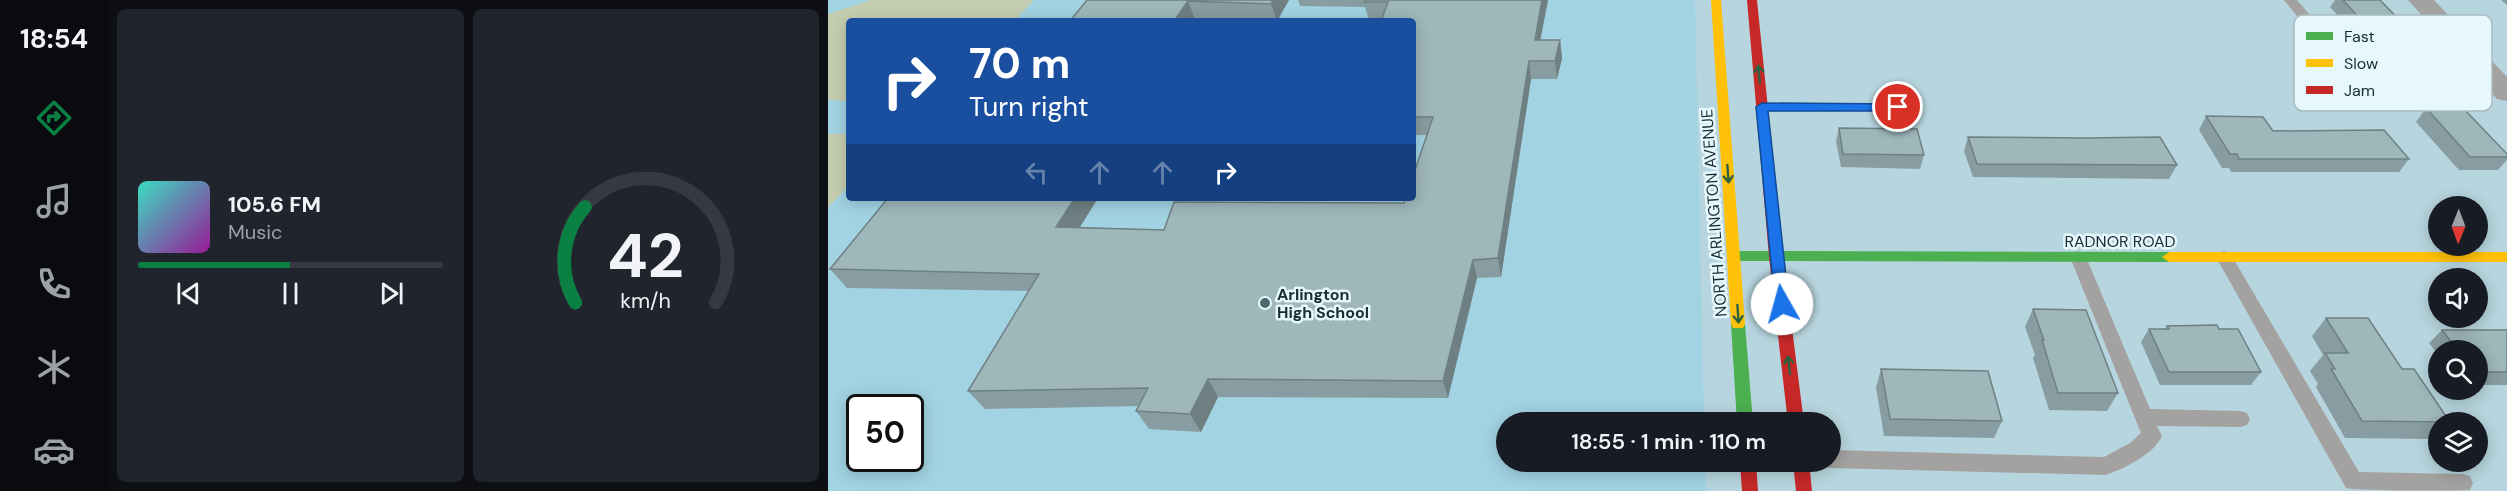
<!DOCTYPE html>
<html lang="en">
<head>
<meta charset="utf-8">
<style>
	body { margin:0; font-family:"DM Sans",sans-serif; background:#20242c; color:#f1f3f6; height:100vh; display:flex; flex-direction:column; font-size:22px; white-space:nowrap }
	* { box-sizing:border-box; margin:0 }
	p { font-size:20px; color:#9ea1a6 }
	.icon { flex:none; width:33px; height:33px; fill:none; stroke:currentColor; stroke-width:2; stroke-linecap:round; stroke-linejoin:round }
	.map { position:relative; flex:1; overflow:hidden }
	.sheet { display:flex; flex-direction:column; gap:9px; padding:9px; background:#0d0f14; width:720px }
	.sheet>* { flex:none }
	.hud { position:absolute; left:18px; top:18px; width:570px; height:183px; border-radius:6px; box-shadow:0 3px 15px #0003; background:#1a4fa0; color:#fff; overflow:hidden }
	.needle { width:39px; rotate:181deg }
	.tools { position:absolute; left:1600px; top:196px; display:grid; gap:12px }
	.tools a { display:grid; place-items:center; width:60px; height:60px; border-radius:50%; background:#171b24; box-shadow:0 3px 15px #0003; font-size:30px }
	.speed { position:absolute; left:18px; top:394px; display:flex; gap:12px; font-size:30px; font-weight:700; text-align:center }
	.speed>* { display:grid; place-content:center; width:78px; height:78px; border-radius:50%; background:#171b24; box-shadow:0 3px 15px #0003; line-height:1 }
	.speed .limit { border:3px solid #111; border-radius:9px; background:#fff; color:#111 }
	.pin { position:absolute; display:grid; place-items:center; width:51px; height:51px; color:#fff; margin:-26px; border:3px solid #fff; border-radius:50%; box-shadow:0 2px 6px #0007 }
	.me { position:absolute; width:66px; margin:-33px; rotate:353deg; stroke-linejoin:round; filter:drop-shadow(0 0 4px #0008) }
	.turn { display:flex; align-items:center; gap:21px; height:126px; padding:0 24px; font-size:27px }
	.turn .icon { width:78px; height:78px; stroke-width:2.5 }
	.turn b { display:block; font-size:42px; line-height:51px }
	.lanes { display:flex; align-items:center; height:57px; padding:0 24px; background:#0003; justify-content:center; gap:30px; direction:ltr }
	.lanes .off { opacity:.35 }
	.sheet .card { flex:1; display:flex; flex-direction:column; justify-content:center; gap:9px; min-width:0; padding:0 21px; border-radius:9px; background:#20242c }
	.sheet .dial { align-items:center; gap:0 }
	.dial svg { height:156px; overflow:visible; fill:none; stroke:#363941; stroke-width:7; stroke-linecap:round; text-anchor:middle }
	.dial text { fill:#f1f3f6; stroke:none }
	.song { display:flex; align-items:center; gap:18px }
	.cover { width:72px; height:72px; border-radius:9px; background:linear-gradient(135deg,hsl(170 70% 55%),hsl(300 70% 35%)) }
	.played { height:6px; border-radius:3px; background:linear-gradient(90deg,#0b8043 50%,#363941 50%) }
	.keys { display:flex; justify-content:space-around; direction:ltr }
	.sheet .tiles { flex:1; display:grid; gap:9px; grid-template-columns:repeat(2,1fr) }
	.trip { position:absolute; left:668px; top:412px; width:345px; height:60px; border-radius:30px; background:#171b24; box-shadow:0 3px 15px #0003; font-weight:600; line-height:60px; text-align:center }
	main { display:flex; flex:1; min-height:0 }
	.dock { display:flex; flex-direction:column; width:108px; justify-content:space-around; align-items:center; background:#090b0e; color:#9ea1a6 }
	.dock .icon { width:42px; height:42px }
	.dock .active { color:#0b8043 }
	.dock b { font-size:27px; color:#f1f3f6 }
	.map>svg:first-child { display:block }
	.built { fill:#a2d3e2; fill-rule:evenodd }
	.green { fill:#c5cdb1 }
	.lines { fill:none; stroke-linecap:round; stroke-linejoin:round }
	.lane { fill:#a3a2a1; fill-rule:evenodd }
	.street { fill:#a3a2a1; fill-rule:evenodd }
	.fast { fill:#4caf50; fill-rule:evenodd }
	.slow { fill:#ffc107; fill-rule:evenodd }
	.jam { fill:#c62828; fill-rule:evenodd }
	.wall { fill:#889da1 }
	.shaded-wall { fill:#6f8083 }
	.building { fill:#9eb7bb; stroke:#6f8083; stroke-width:1.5 }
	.oneway { stroke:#2c613f }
	.route { fill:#1a73e8; stroke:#114b97; stroke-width:1.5 }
	.poi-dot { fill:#4e686f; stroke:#e7f8fd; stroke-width:2 }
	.labels { text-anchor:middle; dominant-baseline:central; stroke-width:5; stroke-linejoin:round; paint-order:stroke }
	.street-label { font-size:16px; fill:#162d33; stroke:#e7f8fd }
	.poi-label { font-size:16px; font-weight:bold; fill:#162d33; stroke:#e7f8fd; text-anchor:start }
	.key { fill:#e7f8fd; stroke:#a8bbc0; stroke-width:1.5 }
	.key-label { font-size:16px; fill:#162d33 }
</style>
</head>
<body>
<main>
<nav class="dock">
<b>18:54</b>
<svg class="icon active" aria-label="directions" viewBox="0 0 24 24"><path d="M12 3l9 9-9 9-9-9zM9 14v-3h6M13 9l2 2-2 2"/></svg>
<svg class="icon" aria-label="music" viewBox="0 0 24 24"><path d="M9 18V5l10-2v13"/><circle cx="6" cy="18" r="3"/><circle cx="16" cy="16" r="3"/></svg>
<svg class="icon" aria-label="phone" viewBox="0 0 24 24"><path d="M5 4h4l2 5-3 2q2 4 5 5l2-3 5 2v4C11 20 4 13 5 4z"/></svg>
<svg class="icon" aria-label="climate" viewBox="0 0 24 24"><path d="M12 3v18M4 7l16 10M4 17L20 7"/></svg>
<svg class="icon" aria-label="car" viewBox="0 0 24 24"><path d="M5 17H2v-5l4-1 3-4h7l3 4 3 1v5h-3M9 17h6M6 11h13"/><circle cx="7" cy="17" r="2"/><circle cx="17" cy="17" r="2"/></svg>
</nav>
<section class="sheet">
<div class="tiles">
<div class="card">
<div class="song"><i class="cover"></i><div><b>105.6 FM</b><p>Music</p></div></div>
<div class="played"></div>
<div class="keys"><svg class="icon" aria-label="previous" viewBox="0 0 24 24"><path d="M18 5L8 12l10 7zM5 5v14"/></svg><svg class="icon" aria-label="pause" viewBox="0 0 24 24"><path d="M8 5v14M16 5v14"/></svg><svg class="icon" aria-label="next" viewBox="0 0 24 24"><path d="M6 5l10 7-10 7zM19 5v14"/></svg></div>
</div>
<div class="card dial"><svg viewBox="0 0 100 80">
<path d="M14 69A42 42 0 1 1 86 69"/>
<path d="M14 69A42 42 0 0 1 19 20" stroke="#0b8043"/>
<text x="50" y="56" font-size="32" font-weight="700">42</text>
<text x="50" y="72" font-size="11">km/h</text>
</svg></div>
</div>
</section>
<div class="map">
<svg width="1679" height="491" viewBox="0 0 1679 491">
	<rect width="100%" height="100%" fill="#b7d5de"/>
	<path class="built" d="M0 0H867L876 423H678V462H877L878 491H0ZM21 21H585V198H21ZM32 408H82V459H32Z"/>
	<g class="green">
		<polygon points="43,0 206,0 186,21 21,21 21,101 0,100 0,14"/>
		<polygon points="0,134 21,134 21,185 0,208"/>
	</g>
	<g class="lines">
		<g class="lane">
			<polygon points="1456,0 1469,0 1512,50 1514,53 1512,56 1502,56"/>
			<polygon points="934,103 1070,103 1077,107 1070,111 929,110 927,107 929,104"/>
			<path d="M1250 251 1256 253 1258 257 1322 409 1412 411 1419 413 1422 419 1419 425 1412 427 1329 426 1334 436C1325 455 1297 468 1278 475L1002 468 995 465 993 462H1002V450L1276 457 1302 443 1313 433 1242 257 1244 253Z"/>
			<path d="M1396 251 1402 253 1531 472 1635 474 1642 476 1645 483 1642 490C1629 491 1531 491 1518 488L1388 257 1390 253Z"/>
		</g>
		<polygon class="street" points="1580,0 1606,0 1679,77 1679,101 1669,99"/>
		<g class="fast">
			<polygon points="906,251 1341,252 1348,257 1341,262 906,261 899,256"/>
			<polygon points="910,318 915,320 917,324 925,423 909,423 903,324 905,320"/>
		</g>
		<g class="slow">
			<polygon points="883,0 893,0 917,324 915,328 905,328 903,324"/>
			<polygon points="1341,252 1679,252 1679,262 1341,262 1334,257"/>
		</g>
		<g class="jam">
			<polygon points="919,0 929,0 955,257 976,423 960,423 941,257"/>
			<polygon points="912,462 928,462 930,491 914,491"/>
			<polygon points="965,462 981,462 984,491 968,491"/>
		</g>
	</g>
	<g class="wall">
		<polygon points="259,0 461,0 449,21 367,19"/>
		<polygon points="470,0 720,0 712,40 732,40 734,58 729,79 703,79 673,277 649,278 620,398 390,397 373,432 321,429 308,411 311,406 157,409 140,391 201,291 19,288 2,269 252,227 336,230 576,203 599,135 585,135 585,21 541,20 537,7 472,6"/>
		<polygon points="1507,0 1552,0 1585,34 1576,47 1538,47 1502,7"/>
		<polygon points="1673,0 1679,0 1679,5"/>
		<polygon points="1598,108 1679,154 1679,160 1670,170 1631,170 1588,122"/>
		<polygon points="1378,116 1445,131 1581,159 1571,172 1403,172 1401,168 1394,168 1371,130"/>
		<polygon points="1011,128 1096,155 1092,169 1013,167 1008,141"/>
		<polygon points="1140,137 1349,165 1341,179 1145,177 1136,151"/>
		<polygon points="1205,309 1290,393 1279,411 1221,410 1205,358 1207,355 1197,327"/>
		<polygon points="1498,318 1574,369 1622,422 1621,423 1611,423 1611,432 1603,439 1517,438 1488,387 1490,384 1482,371 1495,355 1484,336"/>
		<polygon points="1339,326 1391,329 1433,372 1423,385 1332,385 1313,342 1321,329 1337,329"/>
		<polygon points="1614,330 1679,330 1679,385 1650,385 1650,351 1611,351 1611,356 1601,343"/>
		<polygon points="1053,369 1174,421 1166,438 1056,436 1048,387"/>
	</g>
	<g class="shaded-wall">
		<polygon points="445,0 461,0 449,21 443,4"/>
		<polygon points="714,0 720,0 709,57 707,40"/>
		<polygon points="360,1 367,19 366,21 346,21"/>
		<polygon points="732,40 734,58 729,79 727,61"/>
		<polygon points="701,61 703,79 673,277 670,258"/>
		<polygon points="247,198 270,198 241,245 228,227"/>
		<polygon points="645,260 649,278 620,398 615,381"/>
		<polygon points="380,379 390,397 373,432 362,414"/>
	</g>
	<g class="building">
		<polygon points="259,0 445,0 443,4 360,1 346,21 242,21"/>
		<polygon points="537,0 714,0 707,40 732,40 727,61 701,61 670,258 645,260 615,381 380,379 362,414 308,411 320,388 140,391 211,274 2,269 60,198 247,198 228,227 336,230 346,202 576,203 578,198 585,198 585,176 605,117 585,117 585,21 553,21 560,2 536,2"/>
		<polygon points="1515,0 1552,0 1585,34 1546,34"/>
		<polygon points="1598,108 1636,109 1679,154 1679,157 1642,157"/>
		<polygon points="1378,116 1435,117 1445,131 1556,130 1581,159 1411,159 1409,154 1402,154"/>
		<polygon points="1011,128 1089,129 1096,155 1015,154"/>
		<polygon points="1140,137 1256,138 1332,137 1349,165 1149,164"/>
		<polygon points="1205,309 1258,310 1290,393 1230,393 1214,340 1216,340"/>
		<polygon points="1498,318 1540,318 1574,369 1586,369 1622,422 1534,421 1503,369 1507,369 1497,353 1520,353"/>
		<polygon points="1389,325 1391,329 1410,329 1433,372 1341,372 1321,329 1341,329 1339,326"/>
		<polygon points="1614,330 1679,330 1679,372 1650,372 1650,351 1630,351"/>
		<polygon points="1053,369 1160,371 1174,421 1062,419"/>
	</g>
	<defs><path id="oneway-shaft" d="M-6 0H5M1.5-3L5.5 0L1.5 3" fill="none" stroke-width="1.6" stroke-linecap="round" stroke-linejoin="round" transform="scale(1.5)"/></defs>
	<g class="oneway">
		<use href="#oneway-shaft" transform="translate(931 74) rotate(-95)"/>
		<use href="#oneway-shaft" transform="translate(900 174) rotate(86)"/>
		<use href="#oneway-shaft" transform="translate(910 314) rotate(86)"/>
		<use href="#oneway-shaft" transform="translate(961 365) rotate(-97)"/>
	</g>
	<polygon class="route" points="934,103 1070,104 1076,107 1070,111 940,111 961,304 959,308 949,308 947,304 928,107"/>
	<circle class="poi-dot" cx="437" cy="303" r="6"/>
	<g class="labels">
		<g class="street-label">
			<text transform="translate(886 213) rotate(-94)">NORTH ARLINGTON AVENUE</text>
			<text x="1292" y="241">RADNOR ROAD</text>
		</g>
		<g class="poi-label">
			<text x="449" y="294">Arlington<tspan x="449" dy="18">High School</tspan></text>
		</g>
	</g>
	<rect x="1466" y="15" width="198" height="96" rx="9" class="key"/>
	<rect x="1478" y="32" width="27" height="8" fill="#4caf50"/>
	<rect x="1478" y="59" width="27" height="8" fill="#ffc107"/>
	<rect x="1478" y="86" width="27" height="8" fill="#c62828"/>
	<g class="key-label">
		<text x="1516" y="42">Fast</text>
		<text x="1516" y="69">Slow</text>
		<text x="1516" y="96">Jam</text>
	</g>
</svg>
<div class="tools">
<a><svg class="needle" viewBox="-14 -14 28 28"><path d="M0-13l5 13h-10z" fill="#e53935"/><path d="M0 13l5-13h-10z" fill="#9ea1a6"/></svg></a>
<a><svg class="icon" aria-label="sound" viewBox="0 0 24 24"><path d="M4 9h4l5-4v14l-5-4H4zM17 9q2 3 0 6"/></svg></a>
<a><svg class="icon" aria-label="search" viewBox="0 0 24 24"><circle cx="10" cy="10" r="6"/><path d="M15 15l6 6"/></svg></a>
<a><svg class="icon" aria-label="layers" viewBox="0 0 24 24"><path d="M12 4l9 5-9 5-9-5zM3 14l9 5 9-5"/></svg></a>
</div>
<div class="speed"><div class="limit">50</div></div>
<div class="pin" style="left:1070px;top:107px;background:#d93025"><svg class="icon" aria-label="arrive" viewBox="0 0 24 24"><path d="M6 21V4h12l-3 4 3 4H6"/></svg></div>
<svg class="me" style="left:954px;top:304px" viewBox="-20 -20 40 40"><circle r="19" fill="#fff"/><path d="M0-13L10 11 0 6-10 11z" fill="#1a73e8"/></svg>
<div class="trip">18:55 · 1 min · 110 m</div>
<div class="hud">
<div class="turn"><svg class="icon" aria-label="right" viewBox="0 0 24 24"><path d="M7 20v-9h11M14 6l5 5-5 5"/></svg><div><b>70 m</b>Turn right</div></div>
<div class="lanes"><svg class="icon off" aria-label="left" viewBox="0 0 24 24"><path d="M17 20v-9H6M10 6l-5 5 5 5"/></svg><svg class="icon off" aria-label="ahead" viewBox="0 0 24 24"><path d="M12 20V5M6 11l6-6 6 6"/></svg><svg class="icon off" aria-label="ahead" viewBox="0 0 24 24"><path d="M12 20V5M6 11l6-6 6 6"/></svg><svg class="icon" aria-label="right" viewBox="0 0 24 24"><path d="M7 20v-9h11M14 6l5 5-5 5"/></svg></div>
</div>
</div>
</main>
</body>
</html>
